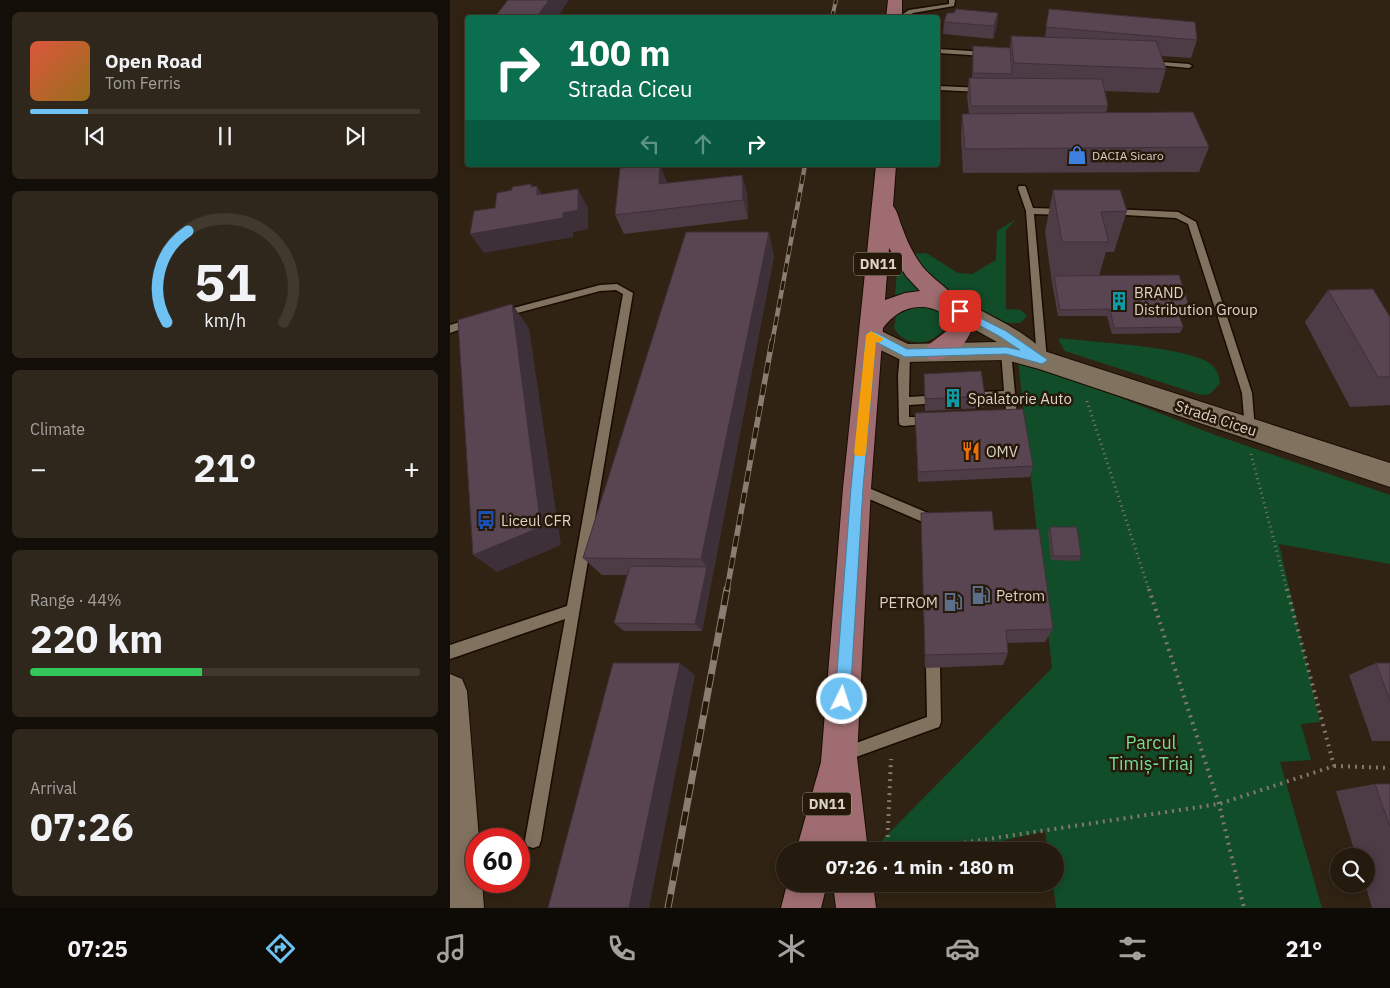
<!DOCTYPE html>
<html lang="en">
<head>
<meta charset="utf-8">
<style>
	body { margin:0; font-family:"IBM Plex Sans",sans-serif; background:#30271c; color:#f1f3f6; height:100vh; display:flex; flex-direction:column; font-size:19px; white-space:nowrap }
	* { box-sizing:border-box; margin:0 }
	p { font-size:16px; color:#a3a19e }
	.icon { flex:none; width:28px; height:28px; fill:none; stroke:currentColor; stroke-width:2; stroke-linecap:round; stroke-linejoin:round }
	.map { position:relative; flex:1; overflow:hidden }
	.details { display:flex; flex-direction:column; gap:12px; padding:12px; background:#140e08; width:450px }
	.details>* { flex:none }
	.banner { position:absolute; left:15px; top:15px; width:475px; height:152px; border-radius:5px; box-shadow:0 2px 12px #0003,0 0 0 1px #41382e; background:#0b6e4f; color:#fff; overflow:hidden }
	.buttons { position:absolute; left:880px; top:848px; display:grid; gap:10px }
	.buttons a { display:grid; place-items:center; width:45px; height:45px; border-radius:50%; background:#241a0e; box-shadow:0 2px 12px #0003,0 0 0 1px #41382e; font-size:25px }
	.speed { position:absolute; left:15px; top:828px; display:flex; gap:10px; font-size:25px; font-weight:700; text-align:center }
	.speed>* { display:grid; place-content:center; width:65px; height:65px; border-radius:50%; background:#241a0e; box-shadow:0 2px 12px #0003,0 0 0 1px #41382e; line-height:1 }
	.speed .limit { border:8px solid #d22; background:#fff; color:#111 }
	.pin { position:absolute; display:grid; place-items:center; width:42px; height:42px; color:#fff; margin:-21px; border-radius:10px; box-shadow:0 2px 8px #0006 }
	.me { position:absolute; width:55px; margin:-28px; rotate:4deg; stroke-linejoin:round; filter:drop-shadow(0 0 4px #0008) }
	.turn { display:flex; align-items:center; gap:18px; height:105px; padding:0 20px; font-size:22px }
	.turn .icon { width:65px; height:65px; stroke-width:2.5 }
	.turn b { display:block; font-size:35px; line-height:42px }
	.lanes { display:flex; align-items:center; height:48px; padding:0 20px; background:#0003; justify-content:center; gap:25px; direction:ltr }
	.lanes .off { opacity:.35 }
	.big { font-size:38px; font-weight:800; line-height:1.1 }
	.details .widget { flex:1; display:flex; flex-direction:column; justify-content:center; gap:8px; min-width:0; padding:0 18px; border-radius:8px; background:#30271c }
	.details .dial { align-items:center; gap:0 }
	.dial svg { height:130px; overflow:visible; fill:none; stroke:#41382e; stroke-width:7; stroke-linecap:round; text-anchor:middle }
	.dial text { fill:#f1f3f6; stroke:none }
	.song { display:flex; align-items:center; gap:15px }
	.cover { width:60px; height:60px; border-radius:8px; background:linear-gradient(135deg,hsl(10 70% 55%),hsl(40 70% 35%)) }
	.played { height:5px; border-radius:2px; background:linear-gradient(90deg,#6dc2f3 15%,#41382e 15%) }
	.keys { display:flex; justify-content:space-around; direction:ltr }
	.heat { display:flex; justify-content:space-between; align-items:center; font-size:28px; direction:ltr }
	.charge { height:8px; border-radius:4px; background:linear-gradient(90deg,#34c759 44%,#41382e 0) }
	.trip { position:absolute; left:326px; top:842px; width:288px; height:50px; border-radius:25px; background:#241a0e; box-shadow:0 2px 12px #0003,0 0 0 1px #41382e; font-weight:800; line-height:50px; text-align:center }
	.tab-bar { display:flex; height:80px; justify-content:space-around; align-items:center; background:#0e0a06; color:#a3a19e }
	.tab-bar .icon { width:35px; height:35px }
	.tab-bar .active { color:#6dc2f3 }
	.tab-bar b { font-size:22px; color:#f1f3f6 }
	main { display:flex; flex:1; min-height:0 }
	.map>svg:first-child { display:block }
	.green { fill:#124d2a }
	.lines { fill:none; stroke-linecap:round; stroke-linejoin:round }
	.service-casing { stroke:#180c01; stroke-width:3 }
	.tertiary-casing { stroke:#180c01; stroke-width:2 }
	.secondary-casing { stroke:#180c01; stroke-width:2 }
	.primary-casing { stroke:#180c01; stroke-width:2 }
	.path-far1 { stroke:#83786a; stroke-width:3; stroke-dasharray:1 4; stroke-linecap:butt }
	.path { stroke:#83786a; stroke-width:4; stroke-dasharray:2 5; stroke-linecap:butt }
	.service { fill:#81715f; fill-rule:evenodd }
	.tertiary { fill:#81715f; fill-rule:evenodd }
	.secondary { fill:#81715f; fill-rule:evenodd }
	.primary { fill:#9f6d71; fill-rule:evenodd }
	.rail-far3-casing { stroke:#897e71; stroke-width:4 }
	.rail-far2-casing { stroke:#897e71; stroke-width:4.5 }
	.rail-far1-casing { stroke:#897e71; stroke-width:5.5 }
	.rail-casing { stroke:#897e71; stroke-width:7 }
	.rail-far3 { stroke:#261909; stroke-width:2.5; stroke-dasharray:7; stroke-linecap:butt }
	.rail-far2 { stroke:#261909; stroke-width:3; stroke-dasharray:9; stroke-linecap:butt }
	.rail-far1 { stroke:#261909; stroke-width:4; stroke-dasharray:11; stroke-linecap:butt }
	.rail { stroke:#261909; stroke-width:5; stroke-dasharray:14; stroke-linecap:butt }
	.wall { fill:#4d3b46 }
	.shaded-wall { fill:#3e3039 }
	.building { fill:#594551; stroke:#3e3039 }
	.route { fill:#6dc2f3; stroke:#477e9e }
	.slow { fill:#f59e0b }
	.labels { text-anchor:middle; dominant-baseline:central; stroke-width:5; stroke-linejoin:round; paint-order:stroke }
	.far-poi-label { font-size:12px; fill:#dbd2c8; stroke:#261909; text-anchor:start }
	.shield { fill:#261909; stroke:#a59a8f; stroke-width:1 }
	.shield-label { font-size:14px; font-weight:bold; fill:#dbd2c8 }
	.poi-label { font-size:15px; fill:#dbd2c8; stroke:#261909; text-anchor:start }
	.street-label { font-size:15px; fill:#dbd2c8; stroke:#261909 }
	.near-park-label { font-size:18px; fill:#75dc97; stroke:#261909 }
</style>
</head>
<body>
<main>
<section class="details">
<div class="widget">
<div class="song"><i class="cover"></i><div><b>Open Road</b><p>Tom Ferris</p></div></div>
<div class="played"></div>
<div class="keys"><svg class="icon" aria-label="previous" viewBox="0 0 24 24"><path d="M18 5L8 12l10 7zM5 5v14"/></svg><svg class="icon" aria-label="pause" viewBox="0 0 24 24"><path d="M8 5v14M16 5v14"/></svg><svg class="icon" aria-label="next" viewBox="0 0 24 24"><path d="M6 5l10 7-10 7zM19 5v14"/></svg></div>
</div>
<div class="widget dial"><svg viewBox="0 0 100 80">
<path d="M14 69A42 42 0 1 1 86 69"/>
<path d="M14 69A42 42 0 0 1 27 13" stroke="#6dc2f3"/>
<text x="50" y="56" font-size="32" font-weight="700">51</text>
<text x="50" y="72" font-size="11">km/h</text>
</svg></div>
<div class="widget"><p>Climate</p>
<div class="heat"><a>−</a><b class="big">21°</b><a>+</a></div>
</div>
<div class="widget"><p>Range · 44%</p><b class="big">220 km</b><div class="charge"></div></div>
<div class="widget"><p>Arrival</p><b class="big">07:26</b></div>
</section>
<div class="map">
<svg width="940" height="908" viewBox="0 0 940 908">
	<rect width="100%" height="100%" fill="#302313"/>
	<g class="green">
		<path d="M566 219 556 230V309L571 310 577 316 570 323C525 325 488 287 462 254L476 253 508 273 522 274 546 260 547 231Z"/>
		<polygon points="448,260 476,291 445,295"/>
		<path d="M474 305C486 310 495 313 495 327 484 346 455 348 444 328L446 316 458 307Z"/>
		<path d="M610 338C641 342 743 347 762 365 767 370 769 376 770 383L760 394 751 395 615 351 609 341Z"/>
		<polygon points="568,360 623,379 765,435 940,495 940,564 829,544 870,722 851,724 861,760 830,762 872,908 606,908 603,884 605,884 605,851 598,851 595,831 510,851 432,851 432,840 602,668"/>
	</g>
	<g class="lines">
		<g class="service-casing">
			<g id="service">
				<polygon points="499,0 505,0 504,6 463,13 455,18 447,18 459,10 499,4"/>
				<polygon points="488,49 536,52 539,54 536,56 488,53"/>
				<polygon points="699,61 739,64 742,66 739,68 697,64 696,63"/>
				<polygon points="488,86 533,88 537,90 533,92 488,90"/>
				<polygon points="569,186 575,186 576,188 583,208 614,209 618,212 614,215 584,214 597,360 592,364 587,360 576,211 568,188"/>
				<polygon points="662,209 728,212 746,222 802,393 805,430 804,433 796,433 795,430 792,393 738,224 726,218 659,214 658,212"/>
				<polygon points="167,284 183,293 91,840 89,846 83,848 77,846 75,840 115,619 0,659 0,645 117,606 173,294 166,290 150,291 52,317 47,314 52,311 150,285"/>
				<polygon points="23,318 28,322 26,324 0,333 0,325"/>
				<polygon points="556,347 561,351 567,415 566,418 553,420 548,416 549,413 556,411 555,399 531,400 526,396 531,392 554,391 551,351"/>
				<polygon points="455,349 460,353 459,397 475,396 480,400 475,404 459,405 459,417 484,417 485,420 484,423 454,426 450,425 449,422 448,376 450,353"/>
				<polygon points="407,483 485,516 487,524 485,528 481,529 477,528 475,523 403,492 401,488 403,484"/>
				<polygon points="483,660 488,662 490,667 491,722 489,727 395,761 390,759 388,754 390,749 477,717 476,667 478,662"/>
			</g>
		</g>
		<g class="tertiary-casing">
			<path id="tertiary" d="M497 296C515 301 583 335 591 350L940 463V487L589 369 556 360 455 362 412 341 409 335 412 329 421 326 458 344 547 342 489 310 485 304 489 298Z"/>
		</g>
		<g class="secondary-casing">
			<polygon id="secondary" points="0,674 12,679 17,691 29,839 26,839 26,881 32,881 34,908 0,908"/>
		</g>
		<g class="primary-casing">
			<g id="primary">
				<polygon points="438,0 452,0 452,18 436,18"/>
				<path d="M426 165H446L443 206C448 212 449 220 452 227 457 241 463 254 472 266 487 285 521 301 522 328 517 346 497 364 478 359L475 352 478 345 498 330C500 308 472 303 455 310 447 313 439 320 433 328L421 488 407 757 418 851H346L371 762 393 488ZM439 248 456 276 470 291 455 293 435 300Z"/>
				<polygon points="337,884 377,884 371,908 331,908"/>
				<polygon points="383,884 423,884 426,908 386,908"/>
			</g>
		</g>
		<g class="path-far1">
			<polyline points="637,401 699,590"/>
			<polyline points="801,454 837,590"/>
		</g>
		<g class="path">
			<polyline points="699,589 769,804 794,908"/>
			<polyline points="884,766 940,768"/>
			<polyline points="437,851 441,759"/>
			<polyline points="459,851 769,804 884,766 837,589"/>
		</g>
		<use href="#service" class="service"/>
		<use href="#tertiary" class="tertiary"/>
		<use href="#secondary" class="secondary"/>
		<use href="#primary" class="primary"/>
		<g class="rail-far3-casing">
			<polyline id="rail-far3" points="382,18 386,0"/>
		</g>
		<g class="rail-far2-casing">
			<polyline id="rail-far2" points="322,343 355,165"/>
		</g>
		<g class="rail-far1-casing">
			<polyline id="rail-far1" points="277,590 322,341"/>
		</g>
		<g class="rail-casing">
			<polyline id="rail" points="218,908 277,589"/>
		</g>
		<use href="#rail-far3" class="rail-far3"/>
		<use href="#rail-far2" class="rail-far2"/>
		<use href="#rail-far1" class="rail-far1"/>
		<use href="#rail" class="rail"/>
	</g>
	<g class="wall">
		<polygon points="599,9 747,40 741,58 711,56 716,69 709,93 654,91 658,106 656,113 759,147 749,172 513,173 511,138 512,114 519,114 517,96 519,78 522,78 523,46 560,48 561,36 595,38"/>
		<polygon points="504,13 548,13 547,26 543,39 493,34 494,22"/>
		<polygon points="210,165 217,183 292,175 297,194 298,219 174,234 165,215"/>
		<polygon points="603,190 677,211 664,252 656,252 649,276 740,309 737,315 729,315 733,327 730,333 662,334 657,316 608,316 602,283 595,232"/>
		<polygon points="324,256 252,631 174,631 164,623 177,575 152,575 133,558"/>
		<polygon points="878,290 940,317 940,405 900,407 855,322"/>
		<polygon points="474,374 535,396 533,408 475,411"/>
		<polygon points="465,413 583,466 580,477 468,482"/>
		<polygon points="471,513 544,530 603,629 595,642 557,643 558,653 553,665 475,668"/>
		<polygon points="600,527 631,556 629,561 601,560 598,532"/>
		<polygon points="926,663 940,663 940,741 922,741 899,675"/>
		<polygon points="925,784 940,784 940,908 922,908 915,884 916,884 916,856 906,856 886,791"/>
	</g>
	<g class="shaded-wall">
		<polygon points="99,0 119,0 107,18 86,18"/>
		<polygon points="548,13 547,26 543,39 544,26"/>
		<polygon points="210,165 217,183 209,184"/>
		<polygon points="292,175 297,194 298,219 293,200"/>
		<polygon points="81,184 87,194 87,186 98,205 97,214 81,187"/>
		<polygon points="128,189 138,208 138,229 123,232 123,237 34,253 20,234 113,213"/>
		<polygon points="319,232 324,256 252,631 245,624 257,567 251,559"/>
		<polygon points="62,304 79,328 111,545 47,572 23,555"/>
		<polygon points="230,663 245,675 199,908 179,908"/>
	</g>
	<g class="building">
		<polygon points="58,0 99,0 86,18 44,18"/>
		<polygon points="506,9 548,13 544,26 494,22 497,13 504,13"/>
		<polygon points="599,9 745,22 747,40 596,27"/>
		<polygon points="561,36 706,41 716,69 564,63"/>
		<polygon points="523,46 560,48 562,74 523,73"/>
		<polygon points="519,78 652,79 658,106 521,106"/>
		<polygon points="743,112 759,147 515,149 512,114"/>
		<polygon points="201,165 210,165 209,184 292,175 293,200 165,215 170,168"/>
		<polygon points="81,184 81,187 87,186 87,195 128,189 128,210 113,213 113,218 20,234 24,211 45,208 47,193 62,190 62,187"/>
		<polygon points="603,190 670,190 677,211 651,212 659,242 612,242"/>
		<polygon points="236,232 319,232 251,559 133,558"/>
		<polygon points="729,275 740,309 727,309 733,327 664,328 660,309 610,310 604,276"/>
		<polygon points="923,289 940,317 940,377 928,377 878,290"/>
		<polygon points="62,304 91,527 23,555 8,320"/>
		<polygon points="531,371 535,396 475,399 474,374"/>
		<polygon points="573,409 583,466 468,472 465,413"/>
		<polygon points="542,511 544,530 589,529 603,629 556,630 558,653 475,655 471,513"/>
		<polygon points="600,527 627,527 631,556 603,556"/>
		<polygon points="180,566 257,567 245,624 164,623"/>
		<polygon points="163,663 230,663 179,908 98,908"/>
		<polygon points="926,663 940,663 940,701"/>
		<polygon points="925,784 940,784 940,827"/>
	</g>
	<polygon class="route" points="510,308 556,331 598,360 592,364 556,354 455,357 426,342 413,488 400,699 398,704 392,706 387,704 385,699 401,488 416,335 418,332 425,332 457,349 556,347 570,350 549,336 507,313 507,309"/>
	<polygon class="slow" points="421,331 434,339 429,343 426,342 416,453 414,456 406,456 404,453 416,335"/>
	<defs>
		<g id="shop-bare" transform="scale(1.5)"><path d="M-5-2.5h2.3a2.7 3.5 0 0 1 5.4 0H5L5.5 6h-11ZM-1.5-2.5h3a1.5 2.3 0 0 0-3 0Z" fill="#3f7fe0" stroke="#261909" stroke-width="2.5" paint-order="stroke"/></g>
		<g id="building-bare" transform="scale(1.5)"><path d="M-4-6H4V6H1V3H-1V6H-4ZM-2.5-4.3h1.7v1.8h-1.7ZM.8-4.3h1.7v1.8H.8ZM-2.5-1h1.7V.8h-1.7ZM.8-1h1.7V.8H.8Z" fill="#0f9aa8" stroke="#261909" stroke-width="2.5" paint-order="stroke"/></g>
		<g id="restaurant-bare" transform="scale(1.5)"><path d="M-5-6h1v4h1v-4h1v4h1v-4h1v5L-1.5 .5V6h-2V.5L-5-1ZM5-6V6H3V1.5H1.5Q1.5-4 5-6Z" fill="#e8710a" stroke="#261909" stroke-width="2.5" paint-order="stroke"/></g>
		<g id="bus-bare" transform="scale(1.5)"><path d="M-5-6H5V4H4V6H2V4H-2V6H-4V4H-5ZM-3.5-4V0h7V-4ZM-3.5 1.2v1.5H-2V1.2ZM2 1.2v1.5H3.5V1.2Z" fill="#1a4fb4" stroke="#261909" stroke-width="2.5" paint-order="stroke"/></g>
		<g id="fuel-bare" transform="scale(1.5)"><path d="M-5.5-6h7V0h2V4h1.3V-2.5L3-4.5l.8-.8L6-3V5H2.5V1h-1V6h-7ZM-4.2-4.7v3.2H.2V-4.7Z" fill="#5c6f8a" stroke="#261909" stroke-width="2.5" paint-order="stroke"/></g>
	</defs>
	<g fill-rule="evenodd">
		<use href="#shop-bare" x="627" y="155"/>
		<use href="#building-bare" x="669" y="301"/>
		<use href="#building-bare" x="503" y="398"/>
		<use href="#restaurant-bare" x="521" y="451"/>
		<use href="#bus-bare" x="36" y="520"/>
		<use href="#fuel-bare" x="531" y="595"/>
		<use href="#fuel-bare" x="503" y="602"/>
	</g>
	<g class="labels">
		<g class="far-poi-label">
			<text x="642" y="155">DACIA Sicaro</text>
		</g>
		<g class="shield">
			<rect x="404" y="252.5" width="48" height="23" rx="4"/>
			<rect x="353" y="792.5" width="48" height="23" rx="4"/>
		</g>
		<g class="shield-label">
			<text x="428" y="264">DN11</text>
			<text x="377" y="804">DN11</text>
		</g>
		<g class="poi-label">
			<text x="684" y="292">BRAND<tspan x="684" dy="17">Distribution Group</tspan></text>
			<text x="518" y="398">Spalatorie Auto</text>
			<text x="536" y="451">OMV</text>
			<text x="51" y="520">Liceul CFR</text>
			<text x="546" y="595">Petrom</text>
			<text x="488" y="602" text-anchor="end">PETROM</text>
		</g>
		<g class="street-label">
			<text transform="translate(766 418) rotate(18)">Strada Ciceu</text>
		</g>
		<g class="near-park-label">
			<text x="701" y="742">Parcul<tspan x="701" dy="21">Timiș-Triaj</tspan></text>
		</g>
	</g>
</svg>
<div class="buttons">
<a><svg class="icon" aria-label="search" viewBox="0 0 24 24"><circle cx="10" cy="10" r="6"/><path d="M15 15l6 6"/></svg></a>
</div>
<div class="speed"><div class="limit">60</div></div>
<div class="pin" style="left:510px;top:311px;background:#d93025"><svg class="icon" aria-label="arrive" viewBox="0 0 24 24"><path d="M6 21V4h12l-3 4 3 4H6"/></svg></div>
<svg class="me" style="left:392px;top:699px" viewBox="-20 -20 40 40"><circle r="17" fill="#6dc2f3" stroke="#fff" stroke-width="3"/><path d="M0-11L8 9 0 5-8 9z" fill="#fff"/></svg>
<div class="trip">07:26 · 1 min · 180 m</div>
<div class="banner">
<div class="turn"><svg class="icon" aria-label="right" viewBox="0 0 24 24"><path d="M7 20v-9h11M14 6l5 5-5 5"/></svg><div><b>100 m</b>Strada Ciceu</div></div>
<div class="lanes"><svg class="icon off" aria-label="left" viewBox="0 0 24 24"><path d="M17 20v-9H6M10 6l-5 5 5 5"/></svg><svg class="icon off" aria-label="ahead" viewBox="0 0 24 24"><path d="M12 20V5M6 11l6-6 6 6"/></svg><svg class="icon" aria-label="right" viewBox="0 0 24 24"><path d="M7 20v-9h11M14 6l5 5-5 5"/></svg></div>
</div>
</div>
</main>
<nav class="tab-bar">
<b>07:25</b>
<svg class="icon active" aria-label="directions" viewBox="0 0 24 24"><path d="M12 3l9 9-9 9-9-9zM9 14v-3h6M13 9l2 2-2 2"/></svg>
<svg class="icon" aria-label="music" viewBox="0 0 24 24"><path d="M9 18V5l10-2v13"/><circle cx="6" cy="18" r="3"/><circle cx="16" cy="16" r="3"/></svg>
<svg class="icon" aria-label="phone" viewBox="0 0 24 24"><path d="M5 4h4l2 5-3 2q2 4 5 5l2-3 5 2v4C11 20 4 13 5 4z"/></svg>
<svg class="icon" aria-label="climate" viewBox="0 0 24 24"><path d="M12 3v18M4 7l16 10M4 17L20 7"/></svg>
<svg class="icon" aria-label="car" viewBox="0 0 24 24"><path d="M5 17H2v-5l4-1 3-4h7l3 4 3 1v5h-3M9 17h6M6 11h13"/><circle cx="7" cy="17" r="2"/><circle cx="17" cy="17" r="2"/></svg>
<svg class="icon" aria-label="filters" viewBox="0 0 24 24"><path d="M4 7h16M4 17h16"/><circle cx="9" cy="7" r="2"/><circle cx="15" cy="17" r="2"/></svg>
<b>21°</b>
</nav>
</body>
</html>
